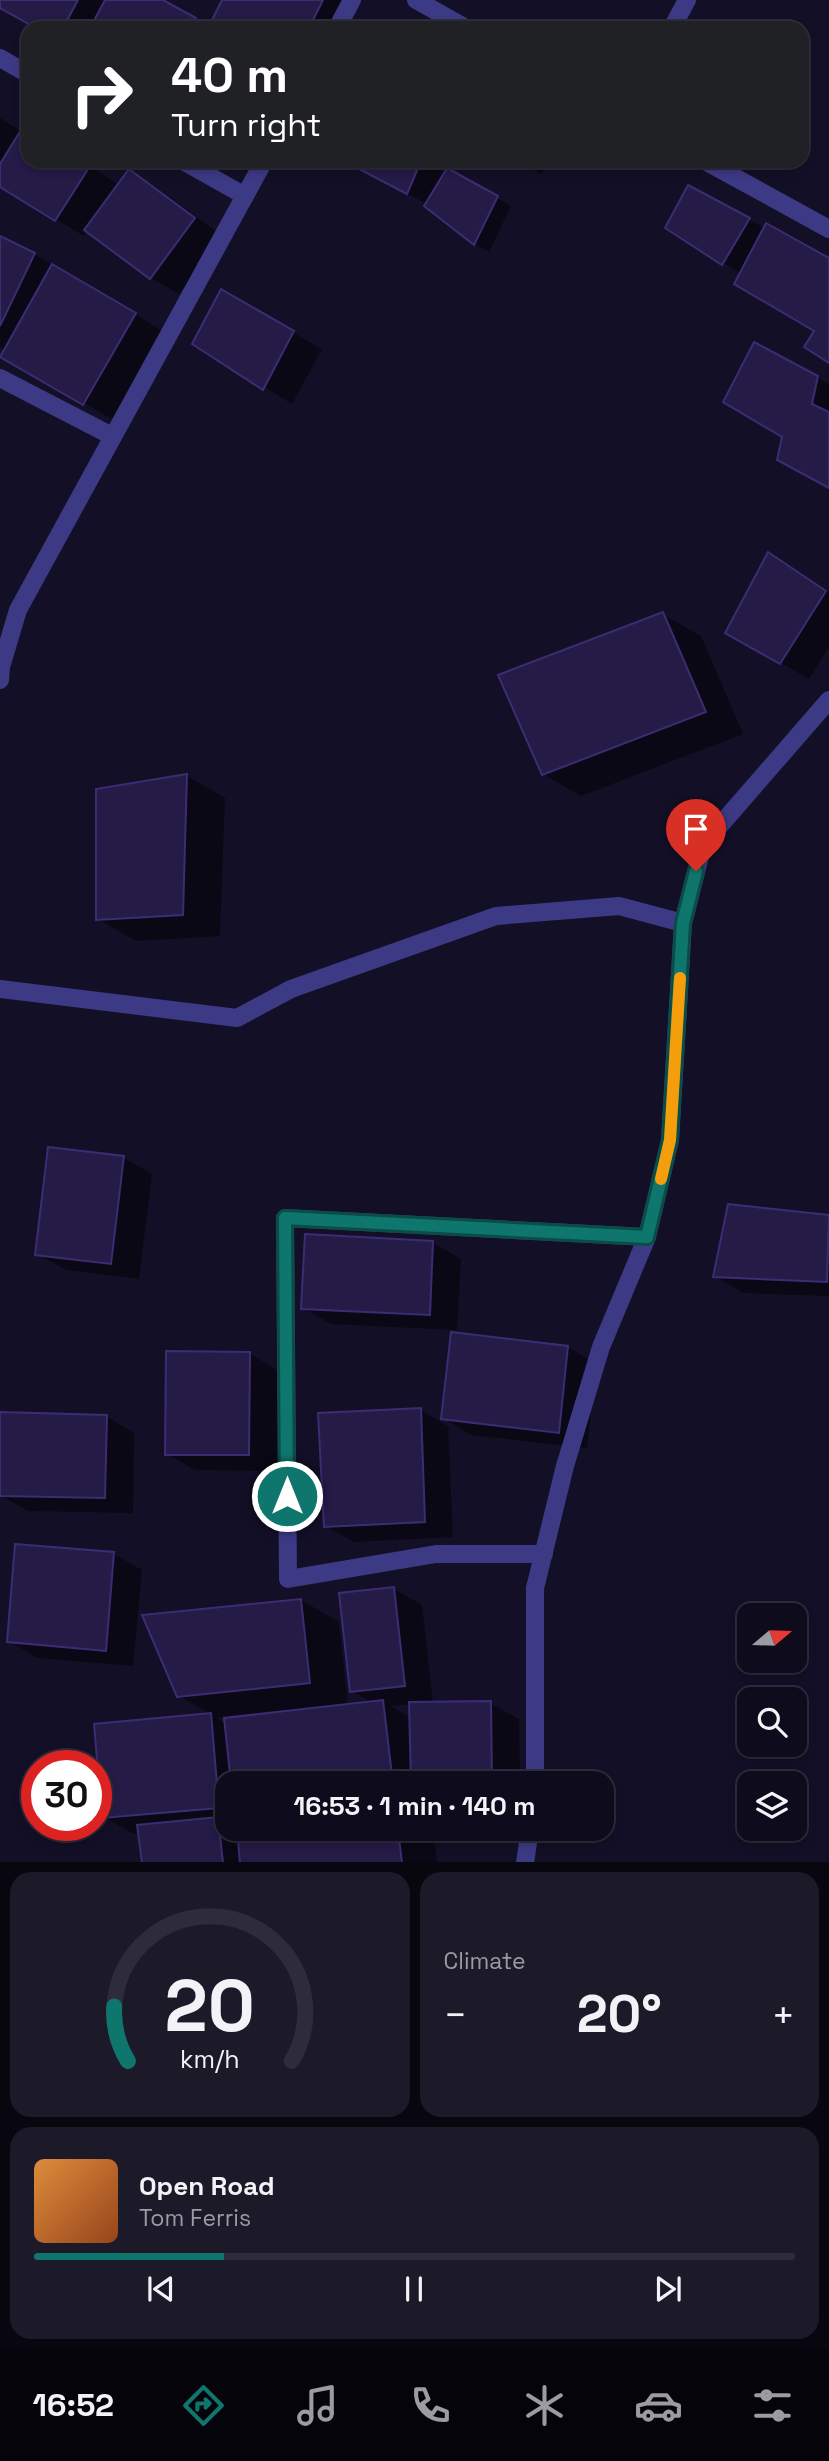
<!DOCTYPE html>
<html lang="en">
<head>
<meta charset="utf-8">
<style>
	body { margin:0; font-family:"Space Grotesk",sans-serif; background:#1c1929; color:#f1f3f6; height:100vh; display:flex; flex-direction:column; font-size:26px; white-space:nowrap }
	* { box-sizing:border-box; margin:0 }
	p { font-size:23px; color:#9b9ba3 }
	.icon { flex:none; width:38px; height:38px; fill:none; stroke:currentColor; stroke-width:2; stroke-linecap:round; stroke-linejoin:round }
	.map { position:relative; height:1862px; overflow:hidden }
	.drawer { display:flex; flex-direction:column; gap:10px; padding:10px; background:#08060f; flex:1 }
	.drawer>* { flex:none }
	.guide { position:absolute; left:21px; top:21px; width:788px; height:147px; border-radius:21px; box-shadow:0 4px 10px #0003,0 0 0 2px #2e2b3b; background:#202124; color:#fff; overflow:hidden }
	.needle { width:46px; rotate:71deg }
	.fabs { position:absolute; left:737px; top:1603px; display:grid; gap:14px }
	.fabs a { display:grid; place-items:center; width:70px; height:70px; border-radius:14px; background:#0e0b1c; box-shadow:0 4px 10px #0003,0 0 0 2px #2e2b3b; font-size:35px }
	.speed { position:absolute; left:21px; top:1750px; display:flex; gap:14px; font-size:35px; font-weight:700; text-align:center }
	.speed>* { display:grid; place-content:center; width:91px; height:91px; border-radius:50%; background:#0e0b1c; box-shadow:0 4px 10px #0003,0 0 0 2px #2e2b3b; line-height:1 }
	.speed .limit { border:10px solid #d22; background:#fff; color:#111 }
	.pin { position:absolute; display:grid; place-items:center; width:60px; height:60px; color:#fff; margin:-72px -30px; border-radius:50% 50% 50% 0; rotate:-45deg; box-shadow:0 0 7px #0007 }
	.pin .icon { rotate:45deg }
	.me { position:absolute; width:77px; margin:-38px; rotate:0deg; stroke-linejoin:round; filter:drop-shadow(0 0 5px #0008) }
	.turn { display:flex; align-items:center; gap:24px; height:147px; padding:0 35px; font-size:32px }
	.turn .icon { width:91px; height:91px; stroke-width:2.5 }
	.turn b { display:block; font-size:49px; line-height:60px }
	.big { font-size:52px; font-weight:700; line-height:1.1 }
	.drawer .widget { flex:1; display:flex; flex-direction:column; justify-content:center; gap:10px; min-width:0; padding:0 24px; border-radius:21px; background:#1c1929 }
	.drawer .dial { align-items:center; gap:0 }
	.dial svg { height:182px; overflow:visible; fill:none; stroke:#2e2b3b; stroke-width:7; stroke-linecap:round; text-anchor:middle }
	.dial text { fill:#f1f3f6; stroke:none }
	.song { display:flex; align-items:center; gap:21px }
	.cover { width:84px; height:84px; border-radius:10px; background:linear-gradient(135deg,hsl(30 70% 55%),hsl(20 70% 35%)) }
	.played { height:7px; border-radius:4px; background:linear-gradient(90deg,#0f766e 25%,#2e2b3b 25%) }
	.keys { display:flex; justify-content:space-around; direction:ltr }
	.heat { display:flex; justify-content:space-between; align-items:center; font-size:38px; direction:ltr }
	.drawer .tiles { flex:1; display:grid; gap:10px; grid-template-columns:1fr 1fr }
	.widget:last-child { grid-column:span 2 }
	.trip { position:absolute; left:215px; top:1771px; width:399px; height:70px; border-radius:21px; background:#0e0b1c; box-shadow:0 4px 10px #0003,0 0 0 2px #2e2b3b; font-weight:700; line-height:70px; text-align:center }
	.tabs { display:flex; height:112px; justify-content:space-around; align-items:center; background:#06040b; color:#9b9ba3 }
	.tabs .icon { width:49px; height:49px }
	.tabs .selected { color:#0f766e }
	.tabs b { font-size:32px; color:#f1f3f6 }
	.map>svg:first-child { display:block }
	.shadow { fill:#0007; fill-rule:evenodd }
	.building { fill:#241b47; stroke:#3b2d73; stroke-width:2 }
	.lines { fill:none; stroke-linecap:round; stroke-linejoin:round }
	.street { stroke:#3d3a85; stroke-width:18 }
	.route-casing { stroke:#0a4d48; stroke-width:18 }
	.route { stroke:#0f766e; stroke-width:12 }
	.slow { stroke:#f59e0b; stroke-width:12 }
</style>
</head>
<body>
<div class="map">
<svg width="829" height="1863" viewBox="0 0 829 1863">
	<rect width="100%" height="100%" fill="#130f26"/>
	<g class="shadow">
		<polygon points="0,0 159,0 209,28 38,28 0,7"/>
		<polygon points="224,0 360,0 345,28 210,28"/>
		<polygon points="0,118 22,132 28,129 28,161 82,161 119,185 129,171 157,188 222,236 179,294 151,278 87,230 84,236 0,185"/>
		<polygon points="346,161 435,161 511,206 489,252 475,244 427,204"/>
		<polygon points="515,161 550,161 541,174"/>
		<polygon points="749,220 829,260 829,361 816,331 741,274 667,227"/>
		<polygon points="0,238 34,254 163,331 112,419 2,356 6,350 0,347"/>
		<polygon points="221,292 322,349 292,404 195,344"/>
		<polygon points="818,377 829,384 829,487 779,459"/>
		<polygon points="769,555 829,592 829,647 809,679 728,633"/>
		<polygon points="662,614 701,636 743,734 581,796 543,774"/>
		<polygon points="187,776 225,798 220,936 136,941 98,919"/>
		<polygon points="124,1158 152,1174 139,1279 66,1270 37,1254"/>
		<polygon points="730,1206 829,1217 829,1296 743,1293 715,1276"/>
		<polygon points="433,1243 461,1259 457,1330 331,1324 303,1308"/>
		<polygon points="568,1347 596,1364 587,1448 471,1435 443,1418"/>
		<polygon points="249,1353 277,1370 277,1471 195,1470 167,1454"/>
		<polygon points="420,1410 448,1426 453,1537 354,1542 325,1526"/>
		<polygon points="106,1416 134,1433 133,1513 28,1511 0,1495 0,1466"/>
		<polygon points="114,1554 142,1570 133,1666 37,1658 9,1641"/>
		<path d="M394 1589 422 1605 433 1704 490 1703 519 1719 520 1783H228V1829L239 1831 238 1829H433L437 1863H143L140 1833H132L104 1817 96 1725 212 1715 178 1695 301 1600 339 1622 348 1706 373 1703 352 1691ZM411 1704V1718L390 1706ZM226 1717V1724L216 1718Z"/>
	</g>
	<g class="building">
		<polygon points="0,0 78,0 63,28 36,28 0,8"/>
		<polygon points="105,0 163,0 196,18 190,28 90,28"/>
		<polygon points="222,0 323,0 309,28 208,28"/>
		<polygon points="24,125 28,127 28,161 83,161 90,166 55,221 0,187 0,164"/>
		<polygon points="344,161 421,161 407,194"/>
		<polygon points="447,168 498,196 474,245 424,206"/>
		<polygon points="129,169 195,218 150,279 84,230"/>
		<polygon points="688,185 750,218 722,265 665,228"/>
		<polygon points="766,223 829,258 829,363 804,347 814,331 734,284"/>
		<polygon points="0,236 35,253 0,326"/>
		<polygon points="52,264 136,313 83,405 0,357"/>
		<polygon points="221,289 294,331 263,390 192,344"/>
		<polygon points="754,342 818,376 812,404 829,412 829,488 777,460 782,437 723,402"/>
		<polygon points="768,552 826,591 780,664 725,633"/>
		<polygon points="663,612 706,712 542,775 498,675"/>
		<polygon points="187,774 183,915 96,920 96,789"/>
		<polygon points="48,1147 124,1156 111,1264 35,1255"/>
		<polygon points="728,1204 829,1215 827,1282 713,1277"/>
		<polygon points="305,1234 433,1241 430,1315 301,1309"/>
		<polygon points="451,1332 568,1346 559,1433 441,1419"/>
		<polygon points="166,1351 250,1352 249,1455 165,1455"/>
		<polygon points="421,1408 425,1522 324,1527 318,1413"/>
		<polygon points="0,1412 107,1415 105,1498 0,1496"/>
		<polygon points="15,1544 114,1552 106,1651 7,1642"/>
		<polygon points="394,1587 405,1686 350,1692 339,1593"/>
		<polygon points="301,1599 310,1683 177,1697 142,1615"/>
		<polygon points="383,1700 393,1783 231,1783 224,1718"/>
		<polygon points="491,1701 492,1783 411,1783 409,1702"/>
		<polygon points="211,1713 219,1808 102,1818 94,1724"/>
		<polygon points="218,1817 223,1863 142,1863 137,1825"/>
		<polygon points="237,1829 398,1829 402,1863 240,1863"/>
	</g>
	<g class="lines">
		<g class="street">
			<polyline points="416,0 466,28"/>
			<polyline points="337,28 352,0"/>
			<polyline points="672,28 687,0"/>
			<polyline points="0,58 28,74"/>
			<polyline points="183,161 245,196"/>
			<polyline points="705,161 829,229"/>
			<polyline points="0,378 112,436"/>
			<polyline points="0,680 1,667 18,610 264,161"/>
			<polyline points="0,989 237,1018 291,989 496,916 619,906 683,923"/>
			<polyline points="544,1554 436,1554 288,1579 285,1218 647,1237"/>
			<polyline points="535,1783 535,1588 565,1466 601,1347 647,1237 670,1140 683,923 703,845 829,700"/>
			<polyline points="525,1863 530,1829"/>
		</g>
	</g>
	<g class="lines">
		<g class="route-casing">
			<polyline id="route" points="287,1496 285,1218 647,1237 670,1140 683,923 696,871"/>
		</g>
		<use href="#route" class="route"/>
		<polyline class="slow" points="661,1179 670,1140 680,978"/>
	</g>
</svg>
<div class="fabs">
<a><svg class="needle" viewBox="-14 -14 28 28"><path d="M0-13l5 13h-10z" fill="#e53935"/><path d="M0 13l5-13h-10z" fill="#9b9ba3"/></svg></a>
<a><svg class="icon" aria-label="search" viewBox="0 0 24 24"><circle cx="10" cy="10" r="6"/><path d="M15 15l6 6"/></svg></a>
<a><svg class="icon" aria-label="layers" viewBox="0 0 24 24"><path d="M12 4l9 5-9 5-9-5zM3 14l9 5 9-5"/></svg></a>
</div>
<div class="speed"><div class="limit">30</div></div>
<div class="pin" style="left:696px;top:871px;background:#d93025"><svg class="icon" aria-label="arrive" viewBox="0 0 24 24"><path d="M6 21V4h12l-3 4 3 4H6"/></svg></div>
<svg class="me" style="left:287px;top:1496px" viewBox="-20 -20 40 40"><circle r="17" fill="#0f766e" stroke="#fff" stroke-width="3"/><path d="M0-11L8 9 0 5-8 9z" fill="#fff"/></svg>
<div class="trip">16:53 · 1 min · 140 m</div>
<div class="guide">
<div class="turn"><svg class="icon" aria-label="right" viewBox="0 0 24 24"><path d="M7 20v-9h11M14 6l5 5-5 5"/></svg><div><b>40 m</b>Turn right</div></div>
</div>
</div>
<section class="drawer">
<div class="tiles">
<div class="widget dial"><svg viewBox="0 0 100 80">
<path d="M14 69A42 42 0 1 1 86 69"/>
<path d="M14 69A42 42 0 0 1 8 45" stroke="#0f766e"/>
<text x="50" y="56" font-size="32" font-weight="700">20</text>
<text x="50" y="72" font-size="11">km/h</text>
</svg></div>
<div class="widget"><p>Climate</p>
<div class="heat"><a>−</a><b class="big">20°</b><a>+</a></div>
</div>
<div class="widget">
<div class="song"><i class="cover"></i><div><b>Open Road</b><p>Tom Ferris</p></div></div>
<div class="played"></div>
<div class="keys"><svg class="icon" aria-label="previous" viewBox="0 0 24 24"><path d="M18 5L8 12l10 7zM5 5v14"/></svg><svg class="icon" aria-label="pause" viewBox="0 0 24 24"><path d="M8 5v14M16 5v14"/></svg><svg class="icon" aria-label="next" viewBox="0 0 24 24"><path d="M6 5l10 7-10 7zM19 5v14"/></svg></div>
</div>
</div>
</section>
<nav class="tabs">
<b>16:52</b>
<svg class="icon selected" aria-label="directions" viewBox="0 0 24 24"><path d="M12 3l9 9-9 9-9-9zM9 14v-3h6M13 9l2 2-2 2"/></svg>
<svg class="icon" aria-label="music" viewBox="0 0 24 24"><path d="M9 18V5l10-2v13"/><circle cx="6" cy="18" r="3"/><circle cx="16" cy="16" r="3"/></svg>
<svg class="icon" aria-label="phone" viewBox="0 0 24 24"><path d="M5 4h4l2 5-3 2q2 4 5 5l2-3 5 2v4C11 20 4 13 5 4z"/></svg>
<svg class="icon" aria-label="climate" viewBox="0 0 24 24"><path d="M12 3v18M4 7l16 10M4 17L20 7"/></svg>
<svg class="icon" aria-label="car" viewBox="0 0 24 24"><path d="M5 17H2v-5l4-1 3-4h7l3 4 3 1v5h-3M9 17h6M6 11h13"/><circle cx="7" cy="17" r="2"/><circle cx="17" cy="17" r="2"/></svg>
<svg class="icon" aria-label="filters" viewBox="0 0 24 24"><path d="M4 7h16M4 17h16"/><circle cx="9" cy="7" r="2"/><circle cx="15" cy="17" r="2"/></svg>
</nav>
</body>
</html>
